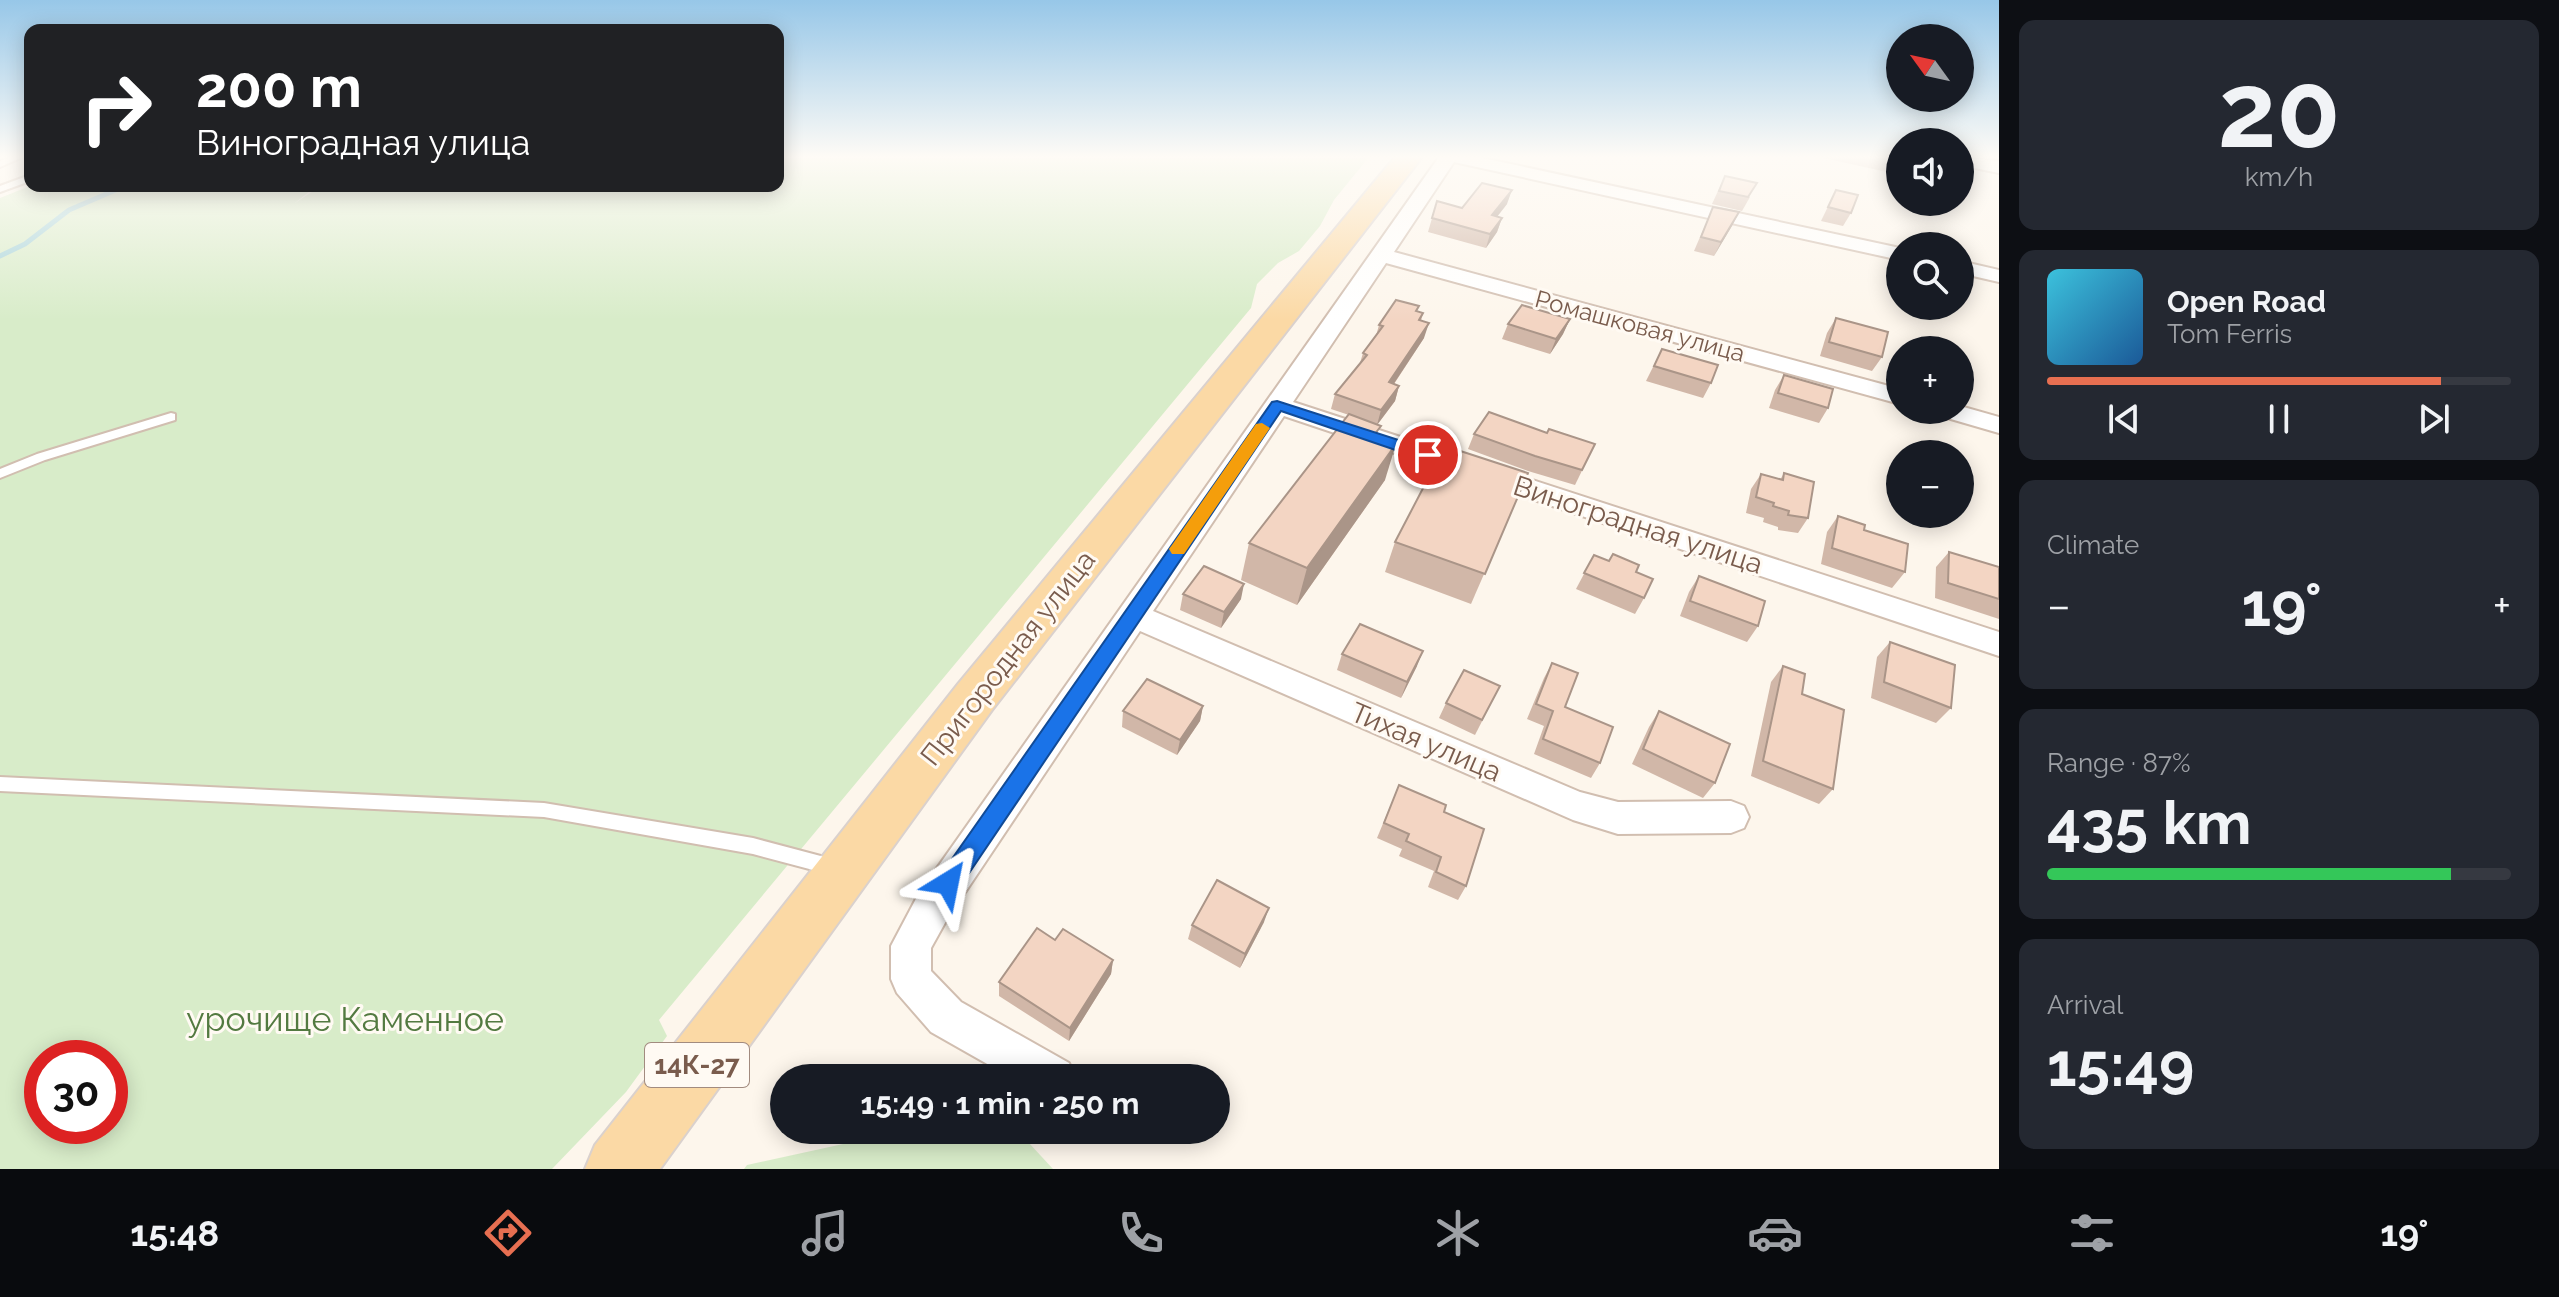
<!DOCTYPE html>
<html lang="en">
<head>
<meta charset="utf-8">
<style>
	body { margin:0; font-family:Raleway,sans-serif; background:#242831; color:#f1f3f6; height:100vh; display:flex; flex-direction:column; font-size:30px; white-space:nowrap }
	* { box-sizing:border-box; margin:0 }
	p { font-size:26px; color:#9ea1a6 }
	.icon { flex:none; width:44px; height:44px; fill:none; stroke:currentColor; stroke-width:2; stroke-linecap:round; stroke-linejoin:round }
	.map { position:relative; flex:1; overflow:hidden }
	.details { display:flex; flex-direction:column; gap:20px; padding:20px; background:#0d0f14; width:560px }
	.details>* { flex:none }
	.guide { position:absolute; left:24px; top:24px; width:760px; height:168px; border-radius:16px; box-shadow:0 4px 20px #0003; background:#202124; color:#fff; overflow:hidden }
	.needle { width:52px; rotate:303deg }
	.tools { position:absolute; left:1886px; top:24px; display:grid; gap:16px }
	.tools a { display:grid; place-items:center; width:88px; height:88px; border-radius:50%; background:#171b24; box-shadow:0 4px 20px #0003; font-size:40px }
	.speed { position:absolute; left:24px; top:1040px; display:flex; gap:16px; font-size:40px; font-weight:700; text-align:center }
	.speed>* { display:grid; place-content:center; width:104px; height:104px; border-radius:50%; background:#171b24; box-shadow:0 4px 20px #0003; line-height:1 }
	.speed .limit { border:12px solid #d22; background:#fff; color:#111 }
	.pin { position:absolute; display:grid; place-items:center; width:68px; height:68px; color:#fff; margin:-34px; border:4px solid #fff; border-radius:50%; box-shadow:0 2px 8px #0007 }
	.me { position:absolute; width:88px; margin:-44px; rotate:35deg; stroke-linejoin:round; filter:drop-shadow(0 0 6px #0008) }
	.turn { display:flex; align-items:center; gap:28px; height:168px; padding:0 40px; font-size:36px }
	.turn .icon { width:104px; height:104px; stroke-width:2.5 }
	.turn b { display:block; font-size:56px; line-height:68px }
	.big { font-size:60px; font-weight:700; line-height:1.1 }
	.details .card { flex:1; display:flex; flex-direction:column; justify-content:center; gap:12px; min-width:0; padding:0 28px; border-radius:16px; background:#242831 }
	.details .dial { align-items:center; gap:0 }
	.dial b { font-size:104px; line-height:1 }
	.song { display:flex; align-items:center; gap:24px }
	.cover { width:96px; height:96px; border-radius:12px; background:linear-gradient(135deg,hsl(190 70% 55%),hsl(210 70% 35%)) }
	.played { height:8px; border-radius:4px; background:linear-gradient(90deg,#e76f51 85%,#363941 85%) }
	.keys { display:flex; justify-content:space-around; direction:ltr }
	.heat { display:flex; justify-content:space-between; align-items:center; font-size:44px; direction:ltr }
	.charge { height:12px; border-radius:6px; background:linear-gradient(90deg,#34c759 87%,#363941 0) }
	.trip { position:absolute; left:770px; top:1064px; width:460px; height:80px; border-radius:40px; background:#171b24; box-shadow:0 4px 20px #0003; font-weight:700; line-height:80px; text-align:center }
	.tabs { display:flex; height:128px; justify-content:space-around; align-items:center; background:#090b0e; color:#9ea1a6 }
	.tabs .icon { width:56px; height:56px }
	.tabs .selected { color:#e76f51 }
	.tabs b { font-size:36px; color:#f1f3f6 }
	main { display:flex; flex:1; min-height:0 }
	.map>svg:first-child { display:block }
	.green { fill:#d8ecc9; fill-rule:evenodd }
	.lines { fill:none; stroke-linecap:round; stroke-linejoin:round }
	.stream { stroke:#a5d3da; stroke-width:5 }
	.lane-casing { stroke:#d1beb0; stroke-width:4 }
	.street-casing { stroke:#d1beb0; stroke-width:4 }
	.primary-casing { stroke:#dad1cd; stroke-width:4 }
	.lane { fill:#fff; fill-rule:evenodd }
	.street { fill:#fff; fill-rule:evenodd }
	.primary { fill:#fbd9a5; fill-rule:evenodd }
	.wall { fill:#d1b7a8 }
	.shaded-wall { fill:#aa9588 }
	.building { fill:#f3d5c3; stroke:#aa9588; stroke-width:2 }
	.route { fill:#1a73e8; stroke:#114b97; stroke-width:2 }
	.slow { fill:#f59e0b }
	.labels { text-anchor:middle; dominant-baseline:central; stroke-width:6; stroke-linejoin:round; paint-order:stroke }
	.far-street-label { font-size:24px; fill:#7a5c4d; stroke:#fffaf3 }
	.shield { fill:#fffaf3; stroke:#a28b7f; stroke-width:2 }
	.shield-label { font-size:26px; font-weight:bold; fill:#7a5c4d }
	.street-label { font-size:28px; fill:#7a5c4d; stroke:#fffaf3 }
	.near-park-label { font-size:34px; fill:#537a41; stroke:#fffaf3 }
</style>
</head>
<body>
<main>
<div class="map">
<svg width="1999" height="1169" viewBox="0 0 1999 1169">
	<rect width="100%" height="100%" fill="#fdf6ec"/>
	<g class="green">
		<path d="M778 157H1369L1334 200 1320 226 1299 251 1278 263 1257 284 1251 308 659 1020 667 1036 626 1092 552 1169H0V198L30 186H316L295 203 321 186H778ZM42 1058H110V1126H42Z"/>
		<polygon points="907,1130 1017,1130 1053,1169 744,1169 747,1165"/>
	</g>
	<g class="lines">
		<polyline class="stream" points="0,256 25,244 69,210 125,186"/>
		<g class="lane-casing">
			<g id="lane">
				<polygon points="12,157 23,157 0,167 0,161"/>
				<polygon points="30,175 30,181 0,192 0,186"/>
				<polygon points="171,413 175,414 175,420 45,460 0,478 0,469 37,454"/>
				<polygon points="0,777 544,803 753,838 832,859 838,861 841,867 838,873 832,875 753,854 544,817 0,791"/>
			</g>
		</g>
		<g class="street-casing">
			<g id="street">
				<polygon points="1439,157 1478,157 1900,248 1900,260 1454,162 1394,252 1900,389 1900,404 1386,263 1293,402 1999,632 1999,656 1284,416 1153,611 1580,792 1618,802 1731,801 1744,806 1749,817 1744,828 1731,833 1618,834 1573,820 1140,631 946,921 931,948 931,971 961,1002 1069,1063 1076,1078 1012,1078 931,1032 897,993 891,979 891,946 918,895"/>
				<polygon points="1960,157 1999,161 1999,173 1960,165"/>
				<polygon points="1960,261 1999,270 1999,282 1960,273"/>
				<polygon points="1960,406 1999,417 1999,433 1937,415 1933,410 1960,410"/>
			</g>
		</g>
		<g class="primary-casing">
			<polygon id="primary" points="1395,157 1422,157 992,710 660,1169 585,1169 595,1145 958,684"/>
		</g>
		<use href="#lane" class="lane"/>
		<use href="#street" class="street"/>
		<use href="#primary" class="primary"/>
	</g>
	<g class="wall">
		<polygon points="1824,157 1900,157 1900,175 1824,158"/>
		<polygon points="1960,157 1970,176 1961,190 1960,189"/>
		<polygon points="1725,176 1750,197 1742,211 1712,204"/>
		<polygon points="1836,190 1851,213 1843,226 1821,221"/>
		<polygon points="1437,201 1462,208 1507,204 1497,217 1502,218 1497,232 1486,248 1428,232"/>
		<polygon points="1713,207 1739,212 1714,256 1694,251"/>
		<polygon points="1418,312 1423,313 1421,321 1424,338 1394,384 1399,386 1395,401 1377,425 1385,480 1297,605 1241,580 1249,543 1349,415 1331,409 1335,394 1360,363 1363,353 1376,336 1379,325"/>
		<polygon points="1836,318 1882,357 1872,371 1820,356 1827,333"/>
		<polygon points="1570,319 1563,334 1550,354 1502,339 1508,324"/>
		<polygon points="1662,349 1711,383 1703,398 1646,381"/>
		<polygon points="1784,375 1828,408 1819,423 1769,408 1775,390"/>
		<polygon points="1547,433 1595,444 1575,485 1528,471 1468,449 1474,434"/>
		<polygon points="1528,473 1471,604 1385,572 1395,542"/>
		<polygon points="1784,473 1808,518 1798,533 1778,530 1778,527 1763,522 1764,518 1746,513 1751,489 1761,474 1780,480"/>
		<polygon points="1838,516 1864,530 1905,572 1892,588 1821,564 1827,532"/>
		<polygon points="1949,552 1999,567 1999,619 1935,598 1936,567"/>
		<polygon points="1594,555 1636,572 1644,598 1635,614 1576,589"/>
		<polygon points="1699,576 1758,626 1747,642 1680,616 1689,592"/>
		<polygon points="1183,594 1241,599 1221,628 1180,610"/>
		<polygon points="1890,642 1951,708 1936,723 1871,698 1877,657"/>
		<polygon points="1342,654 1417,666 1401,698 1337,670"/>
		<polygon points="1552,663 1565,707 1600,763 1591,778 1534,754 1544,726 1527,719 1544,678"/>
		<polygon points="1783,666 1802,694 1833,789 1819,804 1751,776 1771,682"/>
		<polygon points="1500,686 1475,735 1439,718 1446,703"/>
		<polygon points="1203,706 1200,721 1177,755 1122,727 1123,711"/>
		<polygon points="1659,711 1715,783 1703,798 1632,764 1649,727"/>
		<polygon points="1399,785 1444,812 1466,886 1458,900 1428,887 1434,871 1399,856 1402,849 1377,838"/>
		<polygon points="1264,922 1240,968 1188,939 1192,925"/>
		<polygon points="1055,940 1113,960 1111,974 1069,1041 999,996 999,982"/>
	</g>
	<g class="shaded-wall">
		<polygon points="1512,190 1507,204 1487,229 1492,215"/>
		<polygon points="1739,212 1732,226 1714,256 1721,242"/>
		<polygon points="1502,218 1497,232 1486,248 1490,234"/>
		<polygon points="1570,319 1563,334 1550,354 1556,339"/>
		<polygon points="1429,323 1424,338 1385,397 1389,382"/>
		<polygon points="1399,386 1395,401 1377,425 1381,410"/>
		<polygon points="1396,444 1385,480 1297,605 1307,568"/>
		<polygon points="1244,584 1241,599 1221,628 1224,612"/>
		<polygon points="1423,651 1417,666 1401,698 1407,682"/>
		<polygon points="1203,706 1200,721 1177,755 1180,740"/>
		<polygon points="1269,908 1264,922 1240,968 1245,954"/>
		<polygon points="1113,960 1111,974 1069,1041 1070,1028"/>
	</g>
	<g class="building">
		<polygon points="1884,157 1900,157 1900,160"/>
		<polygon points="1960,157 1970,157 1970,176 1960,174"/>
		<polygon points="1725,176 1757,183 1748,197 1719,191"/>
		<polygon points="1482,183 1512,190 1492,215 1502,218 1490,234 1432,218 1437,201 1462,208"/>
		<polygon points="1836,190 1858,195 1851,213 1828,207"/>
		<polygon points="1713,207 1739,212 1721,242 1701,237"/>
		<polygon points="1396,300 1419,306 1416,311 1423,313 1419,320 1429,323 1389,382 1399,386 1381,410 1335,394 1367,355 1363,353 1383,326 1379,325"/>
		<polygon points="1522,305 1570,319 1556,339 1508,324"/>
		<polygon points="1836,318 1888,332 1882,357 1829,342"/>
		<polygon points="1662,349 1718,365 1711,383 1654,366"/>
		<polygon points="1784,375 1833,389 1828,408 1778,393"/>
		<polygon points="1489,412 1547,433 1549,429 1595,444 1582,470 1535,456 1474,434"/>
		<polygon points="1349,414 1381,426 1374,435 1396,444 1307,568 1249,543"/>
		<polygon points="1445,446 1528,473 1485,574 1395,542"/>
		<polygon points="1784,473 1814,482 1808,518 1788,515 1789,511 1773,506 1774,503 1756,497 1761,474 1783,480"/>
		<polygon points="1838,516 1865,525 1864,530 1908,544 1905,572 1832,548"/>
		<polygon points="1949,552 1999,567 1999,599 1948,583"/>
		<polygon points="1613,554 1639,565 1636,572 1653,579 1644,598 1584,573 1594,555 1609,561"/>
		<polygon points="1204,566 1244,584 1224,612 1183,594"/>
		<polygon points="1699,576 1765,601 1758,626 1690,601"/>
		<polygon points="1360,624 1423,651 1407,682 1342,654"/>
		<polygon points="1890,642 1955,665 1951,708 1884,682"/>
		<polygon points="1552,663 1578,673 1565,707 1613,727 1600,763 1543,739 1553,711 1536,704"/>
		<polygon points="1783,666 1805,674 1802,694 1844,710 1833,789 1763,761"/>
		<polygon points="1464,670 1500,686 1482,720 1446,703"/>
		<polygon points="1147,679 1203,706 1180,740 1123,711"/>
		<polygon points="1659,711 1730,744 1715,783 1643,749"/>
		<polygon points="1399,785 1446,805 1444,812 1484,829 1466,886 1436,872 1441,857 1406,841 1409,834 1384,823"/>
		<polygon points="1217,880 1269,908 1245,954 1192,925"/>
		<polygon points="1037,928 1055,940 1063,929 1113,960 1070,1028 999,982"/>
	</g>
	<linearGradient id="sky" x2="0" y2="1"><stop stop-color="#97c7e8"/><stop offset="0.49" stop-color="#fefbf6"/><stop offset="1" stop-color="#fefbf6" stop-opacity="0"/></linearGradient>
	<rect width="1999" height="320" fill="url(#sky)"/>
	<polygon class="route" points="1277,401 1433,451 1436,455 1428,460 1422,459 1281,411 957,891 948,894 940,891 937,883 940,876 1272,402"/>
	<polygon class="slow" points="1262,423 1270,428 1184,554 1172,554 1169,549 1172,545 1256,424"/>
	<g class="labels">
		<g class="far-street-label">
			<text transform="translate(1640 326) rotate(15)">Ромашковая улица</text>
		</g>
		<rect class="shield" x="645" y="1043" width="104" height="44" rx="6"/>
		<g class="shield-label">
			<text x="697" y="1065">14К-27</text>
		</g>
		<g class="street-label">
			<text transform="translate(1638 525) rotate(18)">Виноградная улица</text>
			<text transform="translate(1008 658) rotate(-52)">Пригородная улица</text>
			<text transform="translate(1426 742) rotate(23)">Тихая улица</text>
		</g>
		<g class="near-park-label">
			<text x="345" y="1019">урочище Каменное</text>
		</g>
	</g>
</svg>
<div class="tools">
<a><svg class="needle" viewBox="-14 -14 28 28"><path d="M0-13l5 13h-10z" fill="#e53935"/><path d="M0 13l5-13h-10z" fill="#9ea1a6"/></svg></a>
<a><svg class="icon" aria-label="sound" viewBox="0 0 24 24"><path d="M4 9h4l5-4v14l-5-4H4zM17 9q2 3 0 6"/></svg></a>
<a><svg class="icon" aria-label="search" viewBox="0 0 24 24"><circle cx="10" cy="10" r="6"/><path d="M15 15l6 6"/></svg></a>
<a>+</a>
<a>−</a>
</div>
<div class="speed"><div class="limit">30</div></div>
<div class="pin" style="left:1428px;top:455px;background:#d93025"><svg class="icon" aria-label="arrive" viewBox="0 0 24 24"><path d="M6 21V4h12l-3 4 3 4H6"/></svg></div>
<svg class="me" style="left:948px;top:883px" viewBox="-20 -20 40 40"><path d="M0-17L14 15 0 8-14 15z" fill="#1a73e8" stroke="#fff" stroke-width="4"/></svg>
<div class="trip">15:49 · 1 min · 250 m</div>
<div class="guide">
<div class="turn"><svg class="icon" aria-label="right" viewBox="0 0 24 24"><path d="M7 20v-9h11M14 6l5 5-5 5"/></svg><div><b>200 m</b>Виноградная улица</div></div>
</div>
</div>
<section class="details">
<div class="card dial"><b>20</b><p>km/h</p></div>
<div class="card">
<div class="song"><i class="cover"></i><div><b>Open Road</b><p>Tom Ferris</p></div></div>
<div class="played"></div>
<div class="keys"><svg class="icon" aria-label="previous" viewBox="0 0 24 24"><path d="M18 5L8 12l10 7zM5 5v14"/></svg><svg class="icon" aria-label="pause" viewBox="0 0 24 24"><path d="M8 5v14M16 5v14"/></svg><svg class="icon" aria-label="next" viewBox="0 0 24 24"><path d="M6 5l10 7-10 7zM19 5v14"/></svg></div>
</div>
<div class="card"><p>Climate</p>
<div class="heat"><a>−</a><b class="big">19°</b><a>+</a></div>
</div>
<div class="card"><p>Range · 87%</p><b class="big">435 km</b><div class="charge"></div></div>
<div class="card"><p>Arrival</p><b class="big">15:49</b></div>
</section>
</main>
<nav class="tabs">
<b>15:48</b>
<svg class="icon selected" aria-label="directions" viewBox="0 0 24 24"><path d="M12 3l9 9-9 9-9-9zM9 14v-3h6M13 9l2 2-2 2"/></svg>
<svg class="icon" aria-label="music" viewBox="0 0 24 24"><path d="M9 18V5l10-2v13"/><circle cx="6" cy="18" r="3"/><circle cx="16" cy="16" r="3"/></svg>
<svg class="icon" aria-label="phone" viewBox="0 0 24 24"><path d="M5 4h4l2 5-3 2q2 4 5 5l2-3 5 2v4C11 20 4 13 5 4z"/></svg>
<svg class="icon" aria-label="climate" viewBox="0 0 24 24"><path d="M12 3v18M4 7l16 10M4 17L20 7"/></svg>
<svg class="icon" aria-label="car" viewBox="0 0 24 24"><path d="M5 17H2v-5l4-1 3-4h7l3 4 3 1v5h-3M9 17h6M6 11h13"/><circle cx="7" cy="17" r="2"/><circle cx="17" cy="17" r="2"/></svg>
<svg class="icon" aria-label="filters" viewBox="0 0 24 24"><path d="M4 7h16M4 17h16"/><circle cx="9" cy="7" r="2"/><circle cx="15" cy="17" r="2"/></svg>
<b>19°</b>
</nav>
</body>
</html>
